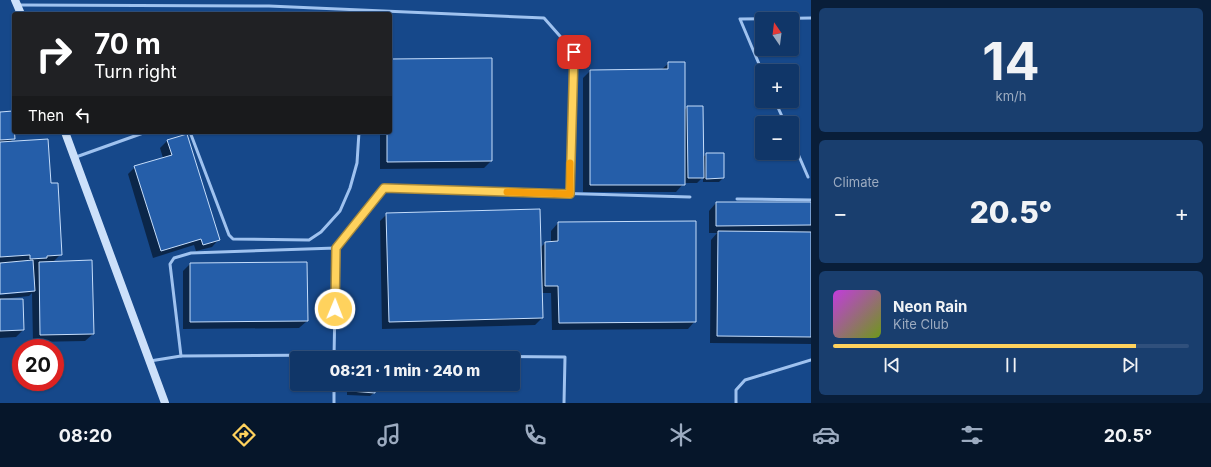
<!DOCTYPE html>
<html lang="en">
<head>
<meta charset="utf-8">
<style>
	body { margin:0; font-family:Inter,sans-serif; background:#193e6e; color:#f1f3f6; height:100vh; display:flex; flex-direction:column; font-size:15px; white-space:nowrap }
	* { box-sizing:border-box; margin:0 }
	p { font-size:13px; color:#9cabc0 }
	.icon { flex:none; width:22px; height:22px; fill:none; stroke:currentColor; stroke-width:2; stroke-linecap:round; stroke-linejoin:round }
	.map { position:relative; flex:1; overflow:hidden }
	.drawer { display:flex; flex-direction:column; gap:8px; padding:8px; background:#091e39; width:400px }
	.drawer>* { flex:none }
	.guide { position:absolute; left:12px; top:12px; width:380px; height:122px; border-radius:4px; box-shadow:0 1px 3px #0004,0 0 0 1px #30507c; background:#202124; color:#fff; overflow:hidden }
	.needle { width:26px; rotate:346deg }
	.buttons { position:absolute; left:755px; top:12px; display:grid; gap:8px }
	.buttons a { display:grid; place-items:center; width:44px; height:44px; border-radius:4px; background:#103668; box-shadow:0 1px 3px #0004,0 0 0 1px #30507c; font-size:20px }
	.speed { position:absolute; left:12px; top:339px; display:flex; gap:8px; font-size:20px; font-weight:700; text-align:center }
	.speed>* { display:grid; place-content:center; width:52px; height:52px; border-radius:50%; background:#103668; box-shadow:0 1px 3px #0004,0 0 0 1px #30507c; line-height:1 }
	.speed .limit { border:6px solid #d22; background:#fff; color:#111 }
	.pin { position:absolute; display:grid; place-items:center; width:34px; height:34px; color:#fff; margin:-17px; border-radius:8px; box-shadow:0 2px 6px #0006 }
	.me { position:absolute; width:44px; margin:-22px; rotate:1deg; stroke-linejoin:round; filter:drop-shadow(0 0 3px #0008) }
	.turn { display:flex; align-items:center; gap:14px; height:84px; padding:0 16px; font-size:18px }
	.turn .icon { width:52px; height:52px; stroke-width:2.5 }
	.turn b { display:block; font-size:28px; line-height:34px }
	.then { display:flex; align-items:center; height:38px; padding:0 16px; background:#0003; gap:8px; font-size:15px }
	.big { font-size:30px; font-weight:800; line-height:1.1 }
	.drawer .widget { flex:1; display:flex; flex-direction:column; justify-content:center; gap:6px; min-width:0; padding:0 14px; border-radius:6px; background:#193e6e }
	.drawer .dial { align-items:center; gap:0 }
	.dial b { font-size:52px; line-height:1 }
	.song { display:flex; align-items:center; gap:12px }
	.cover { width:48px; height:48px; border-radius:6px; background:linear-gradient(135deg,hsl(290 70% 55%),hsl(80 70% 35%)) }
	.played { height:4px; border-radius:2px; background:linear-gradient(90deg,#ffd25d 85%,#30507c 85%) }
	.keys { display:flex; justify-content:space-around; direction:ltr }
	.heat { display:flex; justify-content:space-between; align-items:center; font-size:22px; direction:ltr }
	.trip { position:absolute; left:290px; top:351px; width:230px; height:40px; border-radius:4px; background:#103668; box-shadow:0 1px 3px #0004,0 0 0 1px #30507c; font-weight:800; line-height:40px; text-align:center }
	.dock { display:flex; height:64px; justify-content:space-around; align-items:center; background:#06162a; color:#9cabc0 }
	.dock .icon { width:28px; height:28px }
	.dock .active { color:#ffd25d }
	.dock b { font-size:18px; color:#f1f3f6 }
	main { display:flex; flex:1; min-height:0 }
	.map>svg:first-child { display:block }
	.shadow { fill:#0007 }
	.building { fill:#255ea9; stroke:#c5ddfb }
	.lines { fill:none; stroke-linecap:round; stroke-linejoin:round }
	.lane { stroke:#9fc2ef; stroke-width:3 }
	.secondary { stroke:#cce0fa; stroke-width:8 }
	.route-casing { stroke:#a6883c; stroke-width:10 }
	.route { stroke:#ffd25d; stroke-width:7 }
	.slow { stroke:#f59e0b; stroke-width:7 }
</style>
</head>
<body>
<main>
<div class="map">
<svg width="811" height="403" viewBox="0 0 811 403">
	<rect width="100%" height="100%" fill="#16488a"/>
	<g class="shadow">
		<polygon points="390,60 491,161 484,168 380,169 380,132 390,132"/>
		<polygon points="669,63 684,111 687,107 702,158 707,154 723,178 719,182 703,182 703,177 697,183 684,183 676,192 583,192 583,78 590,71 661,70"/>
		<polygon points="0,113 14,138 10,142 50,185 61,254 53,262 93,334 85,341 33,342 32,293 29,296 2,299 23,330 16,337 0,338 0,295 30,292 30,290 0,293"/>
		<polygon points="168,140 219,239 212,247 196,251 194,245 153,258 128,174 135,167 163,158 160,148"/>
		<polygon points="716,203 811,203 811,344 710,343 711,240 717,233 709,233 709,211"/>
		<polygon points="387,214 540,248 545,243 551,243 551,231 558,223 695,321 688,329 552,330 551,293 542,293 542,318 535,325 382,329 380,221"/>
		<polygon points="190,264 307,321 299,328 183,329 183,271"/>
		<polygon points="347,384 375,384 374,393 370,396 347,395"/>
	</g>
	<g class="building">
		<polygon points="492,58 492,161 387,162 387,132 390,132 390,59"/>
		<polygon points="668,62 685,62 685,185 590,185 590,70 668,69"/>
		<polygon points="687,106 703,106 704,178 688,178"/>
		<polygon points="13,111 15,139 0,140 0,112"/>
		<polygon points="187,134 220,240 203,245 201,239 161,251 134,166 172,155 167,140"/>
		<polygon points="48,139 51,183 58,183 62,255 47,256 47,258 30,259 30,255 0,257 0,142"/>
		<polygon points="706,153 724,153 724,178 706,179"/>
		<polygon points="716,202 811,202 811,225 716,226"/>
		<polygon points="540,209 543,318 389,322 386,213"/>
		<polygon points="696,221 696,322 559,323 558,286 545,286 545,242 558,241 558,222"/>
		<polygon points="718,231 811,232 811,337 717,336"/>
		<polygon points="33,260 35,291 0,294 0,263"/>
		<polygon points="92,260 94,334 40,335 39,262"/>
		<polygon points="307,262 308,321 190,322 190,263"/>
		<polygon points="0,299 23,299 24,330 0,331"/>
		<polygon points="351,384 376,384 375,393 350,391"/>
	</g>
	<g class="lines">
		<g class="lane">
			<polyline points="19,5 269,6 544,18 574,52 569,194"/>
			<polyline points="762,71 740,19 811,18"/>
			<polyline points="775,101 785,123"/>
			<polyline points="190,132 229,235 233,239 309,240 321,232 340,211 350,188 357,163 359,132"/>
			<polyline points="792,140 808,177"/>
			<polyline points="76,157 146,132"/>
			<polyline points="737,199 811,200"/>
			<polyline points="336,248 384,188 690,197"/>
			<polyline points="181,356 170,264 174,258 191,253 336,248 334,358"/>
			<polyline points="150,361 181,356 334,355 565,357 564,403"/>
			<polyline points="334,384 334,403"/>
			<polyline points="736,403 736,390 745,380 811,360"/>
		</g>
		<g class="secondary">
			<polyline points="15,0 21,14"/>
			<polyline points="65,132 165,403"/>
		</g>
	</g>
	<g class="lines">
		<g class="route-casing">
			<polyline id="route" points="335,309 336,248 384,188 570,194 574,52"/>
		</g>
		<use href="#route" class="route"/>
		<polyline class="slow" points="507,192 570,194 570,163"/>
	</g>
</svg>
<div class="buttons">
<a><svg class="needle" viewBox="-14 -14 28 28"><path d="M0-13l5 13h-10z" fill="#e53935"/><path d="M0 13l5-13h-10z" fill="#9cabc0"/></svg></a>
<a>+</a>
<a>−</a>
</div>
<div class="speed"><div class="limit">20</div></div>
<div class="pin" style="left:574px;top:52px;background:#d93025"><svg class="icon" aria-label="arrive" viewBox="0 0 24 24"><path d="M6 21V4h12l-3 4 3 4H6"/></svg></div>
<svg class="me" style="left:335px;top:309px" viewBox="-20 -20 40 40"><circle r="17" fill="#ffd25d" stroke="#fff" stroke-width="3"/><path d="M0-11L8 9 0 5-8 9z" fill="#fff"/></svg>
<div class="trip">08:21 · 1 min · 240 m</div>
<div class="guide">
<div class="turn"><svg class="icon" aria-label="right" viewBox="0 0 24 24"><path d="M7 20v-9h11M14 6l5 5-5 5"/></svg><div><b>70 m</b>Turn right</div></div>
<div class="then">Then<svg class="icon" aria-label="left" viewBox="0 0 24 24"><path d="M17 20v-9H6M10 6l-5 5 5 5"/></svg></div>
</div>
</div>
<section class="drawer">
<div class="widget dial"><b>14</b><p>km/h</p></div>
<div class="widget"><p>Climate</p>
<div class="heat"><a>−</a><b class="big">20.5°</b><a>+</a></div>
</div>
<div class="widget">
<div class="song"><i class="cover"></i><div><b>Neon Rain</b><p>Kite Club</p></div></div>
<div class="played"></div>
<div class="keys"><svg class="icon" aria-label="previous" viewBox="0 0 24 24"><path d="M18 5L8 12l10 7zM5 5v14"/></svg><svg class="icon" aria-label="pause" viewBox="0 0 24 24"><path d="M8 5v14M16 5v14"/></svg><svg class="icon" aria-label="next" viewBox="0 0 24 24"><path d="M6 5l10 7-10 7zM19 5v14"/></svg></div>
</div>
</section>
</main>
<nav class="dock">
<b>08:20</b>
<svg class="icon active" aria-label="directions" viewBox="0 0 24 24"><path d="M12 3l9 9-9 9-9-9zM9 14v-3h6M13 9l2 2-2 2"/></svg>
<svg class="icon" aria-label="music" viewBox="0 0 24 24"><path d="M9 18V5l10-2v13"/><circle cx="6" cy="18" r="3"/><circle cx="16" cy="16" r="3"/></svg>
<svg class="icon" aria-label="phone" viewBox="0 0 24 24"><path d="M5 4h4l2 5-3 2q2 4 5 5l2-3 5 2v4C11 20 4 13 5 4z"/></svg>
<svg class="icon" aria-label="climate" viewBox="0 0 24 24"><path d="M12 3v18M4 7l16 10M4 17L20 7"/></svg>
<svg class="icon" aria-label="car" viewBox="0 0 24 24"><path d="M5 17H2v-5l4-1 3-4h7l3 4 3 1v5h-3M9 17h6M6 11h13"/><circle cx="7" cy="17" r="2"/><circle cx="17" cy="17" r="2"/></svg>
<svg class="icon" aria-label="filters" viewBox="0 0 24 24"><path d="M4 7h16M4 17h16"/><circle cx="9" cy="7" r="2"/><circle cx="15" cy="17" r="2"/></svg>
<b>20.5°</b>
</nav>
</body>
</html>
